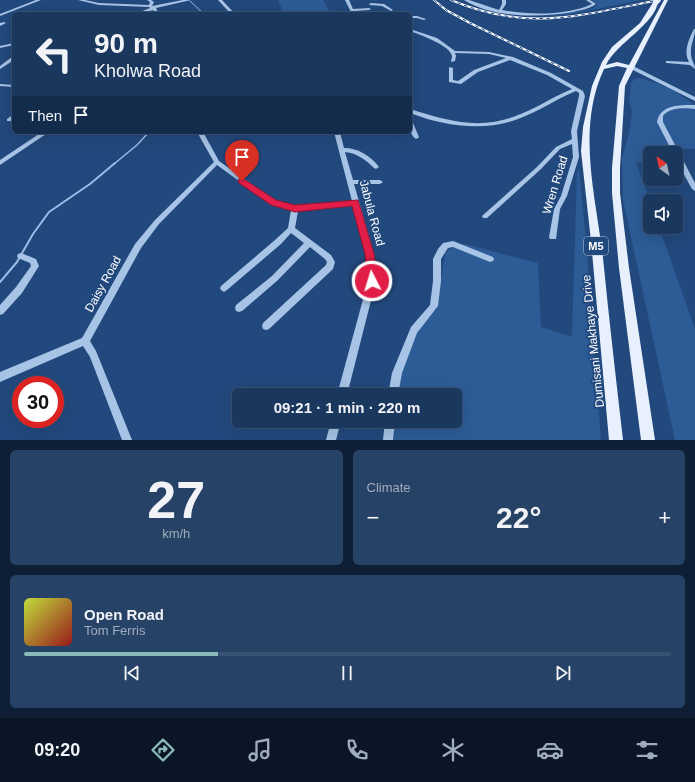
<!DOCTYPE html>
<html lang="en">
<head>
<meta charset="utf-8">
<style>
	body { margin:0; font-family:Arial,sans-serif; background:#274267; color:#f1f3f6; height:100vh; display:flex; flex-direction:column; font-size:15px; white-space:nowrap }
	* { box-sizing:border-box; margin:0 }
	p { font-size:13px; color:#9facbc }
	.icon { flex:none; width:22px; height:22px; fill:none; stroke:currentColor; stroke-width:2; stroke-linecap:round; stroke-linejoin:round }
	.map { position:relative; height:440px; overflow:hidden }
	.sheet { display:flex; flex-direction:column; gap:10px; padding:10px; background:#0e1e34; flex:1 }
	.sheet>* { flex:none }
	.top-card { position:absolute; left:12px; top:12px; width:400px; height:122px; border-radius:6px; box-shadow:0 4px 16px #0002,0 0 0 1px #385173; background:#1a375e; color:#f1f3f6; overflow:hidden }
	.needle { width:26px; rotate:327deg }
	.controls { position:absolute; left:643px; top:146px; display:grid; gap:8px }
	.controls a { display:grid; place-items:center; width:40px; height:40px; border-radius:6px; background:#1a375e; box-shadow:0 4px 16px #0002,0 0 0 1px #385173; font-size:20px }
	.speed { position:absolute; left:12px; top:376px; display:flex; gap:8px; font-size:20px; font-weight:700; text-align:center }
	.speed>* { display:grid; place-content:center; width:52px; height:52px; border-radius:50%; background:#1a375e; box-shadow:0 4px 16px #0002,0 0 0 1px #385173; line-height:1 }
	.speed .limit { border:6px solid #d22; background:#fff; color:#111 }
	.pin { position:absolute; display:grid; place-items:center; width:34px; height:34px; color:#fff; margin:-41px -17px; border-radius:50% 50% 50% 0; rotate:-45deg; box-shadow:0 0 4px #0007 }
	.pin .icon { rotate:45deg }
	.me { position:absolute; width:44px; margin:-22px; rotate:355deg; stroke-linejoin:round; filter:drop-shadow(0 0 3px #0008) }
	.turn { display:flex; align-items:center; gap:14px; height:84px; padding:0 16px; font-size:18px }
	.turn .icon { width:52px; height:52px; stroke-width:2.5 }
	.turn b { display:block; font-size:28px; line-height:34px }
	.then { display:flex; align-items:center; height:38px; padding:0 16px; background:#0003; gap:8px; font-size:15px }
	.big { font-size:30px; font-weight:700; line-height:1.1 }
	.sheet .widget { flex:1; display:flex; flex-direction:column; justify-content:center; gap:6px; min-width:0; padding:0 14px; border-radius:6px; background:#274267 }
	.sheet .dial { align-items:center; gap:0 }
	.dial b { font-size:52px; line-height:1 }
	.song { display:flex; align-items:center; gap:12px }
	.cover { width:48px; height:48px; border-radius:6px; background:linear-gradient(135deg,hsl(70 70% 55%),hsl(0 70% 35%)) }
	.played { height:4px; border-radius:2px; background:linear-gradient(90deg,#8bbbb9 30%,#385173 30%) }
	.keys { display:flex; justify-content:space-around; direction:ltr }
	.heat { display:flex; justify-content:space-between; align-items:center; font-size:22px; direction:ltr }
	.sheet .tiles { flex:1; display:grid; gap:10px; grid-template-columns:1fr 1fr }
	.widget:last-child { grid-column:span 2 }
	.trip { position:absolute; left:232px; top:388px; width:230px; height:40px; border-radius:6px; background:#1a375e; box-shadow:0 4px 16px #0002,0 0 0 1px #385173; font-weight:700; line-height:40px; text-align:center }
	.dock { display:flex; height:64px; justify-content:space-around; align-items:center; background:#0a1626; color:#9facbc }
	.dock .icon { width:28px; height:28px }
	.dock .current { color:#8bbbb9 }
	.dock b { font-size:18px; color:#f1f3f6 }
	.map>svg:first-child { display:block }
	.green { fill:#2d5b95 }
	.lines { fill:none; stroke-linecap:round; stroke-linejoin:round }
	.stream-far2 { stroke:#9bbde7; stroke-width:1 }
	.stream-far1 { stroke:#9bbde7; stroke-width:1.5 }
	.stream { stroke:#9bbde7; stroke-width:2 }
	.minor { fill:#a7c3e6; fill-rule:evenodd }
	.major { fill:#e8f0fd; fill-rule:evenodd }
	.rail-casing { stroke:#fff; stroke-width:2 }
	.rail { stroke:#22497d; stroke-width:1; stroke-dasharray:3.5; stroke-linecap:butt }
	.major-bridge { stroke:#e8f0fd; stroke-width:5.5 }
	.route { fill:#e11d48; stroke:#92132f }
	.labels { text-anchor:middle; dominant-baseline:central; stroke-width:4; stroke-linejoin:round; paint-order:stroke }
	.shield { fill:#22497d; stroke:#bdc8d8; stroke-width:1 }
	.shield-label { font-size:11px; font-weight:bold; fill:#fff }
	.street-label { font-size:12px; fill:#fff; stroke:#22497d }
</style>
</head>
<body>
<div class="map">
<svg width="695" height="440" viewBox="0 0 695 440">
	<rect width="100%" height="100%" fill="#22497d"/>
	<g class="green">
		<polygon points="278,0 323,0 331,14 284,14"/>
		<polygon points="592,0 642,0 571,14 541,17 592,9 598,5"/>
		<path d="M639 78C658 82 680 92 695 106V149H677L678 166H676V153H650V163L636 162 650 201V227H659L695 329V440H675L623 200 622 159 629 133 632 111 629 101 631 84 634 79Z"/>
		<path d="M579 169C589 259 593 350 601 440H393L394 421H455V395H397L400 375 417 332 435 310 436 312 445 254 449 249 465 244 538 263 541 327 572 337 577 172Z"/>
	</g>
	<g class="lines">
		<polyline class="stream-far2" points="190,1 204,14"/>
		<polyline class="stream-far1" points="114,164 137,145 149,132"/>
		<polyline class="stream" points="0,282 17,262 33,234 49,212 90,184 115,163"/>
		<g class="minor">
			<polygon points="36,0 41,0 0,16 0,14"/>
			<polygon points="78,0 85,0 99,3 149,5 150,2 147,0 151,0 154,2 152,6 183,0 191,0 156,8 159,14 155,14 153,10 141,14 135,14 150,8 149,7 99,5"/>
			<polygon points="218,0 222,0 235,14 231,14"/>
			<polygon points="345,0 349,0 353,9 369,8 371,9 369,10 354,11 356,14 352,14"/>
			<path d="M464 0H469L499 10 502 4V0H506V4L502 10C529 15 566 16 592 4L586 0H590L596 4C590 9 580 10 573 12 541 18 492 18 464 0Z"/>
			<polygon points="371,3 384,4 393,10 391,11 382,6 370,5 369,4"/>
			<polygon points="398,12 402,14 397,14 396,13"/>
			<polygon points="410,16 417,16 426,19 424,20 417,18 410,18"/>
			<polygon points="4,22 6,23 0,26 0,23"/>
			<path d="M410 29 437 38 455 51 489 52 513 57 551 73 583 91 585 96 577 131 579 157 567 196 560 209 556 239H550L549 237 554 209 561 196 573 157 572 144 560 149 541 169 487 218H483L482 216 537 167 556 147 572 139 571 131 579 96V93L576 91C556 99 538 112 518 119 483 132 444 126 410 113V109C445 120 477 130 513 117 534 110 552 97 572 89L547 75 510 60 478 72 461 84 449 82V67L453 68V80L458 81 474 70 506 58 489 54 455 53 456 56 455 61 451 62C451 60 452 58 452 56 450 45 420 35 410 31Z"/>
			<path d="M694 29H695C695 38 690 45 691 54 691 60 695 64 695 69L690 65 666 63V61H668L689 62C683 51 689 39 694 29Z"/>
			<polygon points="14,43 14,45 0,48 0,46"/>
			<polygon points="12,57 14,57 14,60 0,69 0,66"/>
			<polygon points="629,66 633,66 695,97 695,101 629,68"/>
			<polygon points="0,84 14,85 14,87 0,86"/>
			<path d="M695 105V109C685 108 670 107 663 116V122L695 183V191L692 189 676 160V153H673L657 122C660 104 681 105 695 105Z"/>
			<polygon points="14,114 14,119 11,121 7,121 7,119"/>
			<path d="M410 121 413 123 419 137 418 138 416 139C410 136 410 127 410 121Z"/>
			<polygon points="42,132 49,132 0,165 0,160"/>
			<path d="M197 132H203L219 161 276 201 295 206 352 201 334 132H340L344 148C358 148 371 156 379 167L376 169 374 168C366 160 357 153 345 152L353 180H380L383 182 380 184H354L374 254 376 281 347 395H337L368 281 366 254 354 206 298 211 295 228 331 255 335 262 333 269 269 329 266 330 263 329 262 326 263 323 326 265 327 262 325 259 310 247 278 280 242 311 239 312 236 311 235 308 236 305 272 276 304 243 291 233 281 244 227 290 224 292 221 290 220 288 221 286 275 240 288 228 291 210 272 205 217 165 159 224 141 248 90 341 96 351 132 440H122L90 357 83 346 0 382V372L82 338 135 244 155 220 214 162Z"/>
			<polygon points="453,241 493,257 494,259 493,261 490,262 453,247 448,248 441,259 441,281 438,306 417,333 402,373 398,395 388,395 392,373 411,327 430,305 433,281 433,259 438,249 443,243"/>
			<polygon points="21,253 36,259 39,266 22,293 3,314 0,315 0,305 16,287 31,266 30,263 18,258 17,256 18,254"/>
			<polygon points="331,421 341,421 336,440 326,440"/>
			<polygon points="385,421 395,421 393,440 383,440"/>
		</g>
		<path class="major" d="M664 0H668L625 86 620 168V193L629 268 655 440H641L619 268 612 193V168L619 86 627 68 617 66 604 69C576 129 596 197 603 258 609 319 616 379 623 440H609L591 241 581 151 583 127 592 86 602 62 612 47 640 23 654 1H658C656 24 616 43 606 65L617 62 629 65Z"/>
		<g class="rail-casing">
			<g id="rail">
				<polyline points="434,0 446,10 470,23 569,71"/>
				<path d="M451 0C530 33 580 15 659 0"/>
			</g>
		</g>
		<use href="#rail" class="rail"/>
		<polyline class="major-bridge" points="656,2 658,0"/>
	</g>
	<polygon class="route" points="242,178 276,200 295,205 358,200 374,254 378,281 376,284 372,285 369,284 367,281 365,254 352,206 295,212 271,205 239,183 238,181 239,179"/>
	<g class="labels">
		<rect class="shield" x="584" y="237" width="24" height="18" rx="3"/>
		<g class="shield-label">
			<text x="596" y="246">M5</text>
		</g>
		<g class="street-label">
			<text transform="translate(555 185) rotate(-73)">Wren Road</text>
			<text transform="translate(372 213) rotate(75)">Jabula Road</text>
			<text transform="translate(103 284) rotate(-61)">Daisy Road</text>
			<text transform="translate(593 341) rotate(-96)">Dumisani Makhaye Drive</text>
		</g>
	</g>
</svg>
<div class="controls">
<a><svg class="needle" viewBox="-14 -14 28 28"><path d="M0-13l5 13h-10z" fill="#e53935"/><path d="M0 13l5-13h-10z" fill="#9facbc"/></svg></a>
<a><svg class="icon" aria-label="sound" viewBox="0 0 24 24"><path d="M4 9h4l5-4v14l-5-4H4zM17 9q2 3 0 6"/></svg></a>
</div>
<div class="speed"><div class="limit">30</div></div>
<div class="pin" style="left:242px;top:181px;background:#d93025"><svg class="icon" aria-label="arrive" viewBox="0 0 24 24"><path d="M6 21V4h12l-3 4 3 4H6"/></svg></div>
<svg class="me" style="left:372px;top:281px" viewBox="-20 -20 40 40"><circle r="17" fill="#e11d48" stroke="#fff" stroke-width="3"/><path d="M0-11L8 9 0 5-8 9z" fill="#fff"/></svg>
<div class="trip">09:21 · 1 min · 220 m</div>
<div class="top-card">
<div class="turn"><svg class="icon" aria-label="left" viewBox="0 0 24 24"><path d="M17 20v-9H6M10 6l-5 5 5 5"/></svg><div><b>90 m</b>Kholwa Road</div></div>
<div class="then">Then<svg class="icon" aria-label="arrive" viewBox="0 0 24 24"><path d="M6 21V4h12l-3 4 3 4H6"/></svg></div>
</div>
</div>
<section class="sheet">
<div class="tiles">
<div class="widget dial"><b>27</b><p>km/h</p></div>
<div class="widget"><p>Climate</p>
<div class="heat"><a>−</a><b class="big">22°</b><a>+</a></div>
</div>
<div class="widget">
<div class="song"><i class="cover"></i><div><b>Open Road</b><p>Tom Ferris</p></div></div>
<div class="played"></div>
<div class="keys"><svg class="icon" aria-label="previous" viewBox="0 0 24 24"><path d="M18 5L8 12l10 7zM5 5v14"/></svg><svg class="icon" aria-label="pause" viewBox="0 0 24 24"><path d="M8 5v14M16 5v14"/></svg><svg class="icon" aria-label="next" viewBox="0 0 24 24"><path d="M6 5l10 7-10 7zM19 5v14"/></svg></div>
</div>
</div>
</section>
<nav class="dock">
<b>09:20</b>
<svg class="icon current" aria-label="directions" viewBox="0 0 24 24"><path d="M12 3l9 9-9 9-9-9zM9 14v-3h6M13 9l2 2-2 2"/></svg>
<svg class="icon" aria-label="music" viewBox="0 0 24 24"><path d="M9 18V5l10-2v13"/><circle cx="6" cy="18" r="3"/><circle cx="16" cy="16" r="3"/></svg>
<svg class="icon" aria-label="phone" viewBox="0 0 24 24"><path d="M5 4h4l2 5-3 2q2 4 5 5l2-3 5 2v4C11 20 4 13 5 4z"/></svg>
<svg class="icon" aria-label="climate" viewBox="0 0 24 24"><path d="M12 3v18M4 7l16 10M4 17L20 7"/></svg>
<svg class="icon" aria-label="car" viewBox="0 0 24 24"><path d="M5 17H2v-5l4-1 3-4h7l3 4 3 1v5h-3M9 17h6M6 11h13"/><circle cx="7" cy="17" r="2"/><circle cx="17" cy="17" r="2"/></svg>
<svg class="icon" aria-label="filters" viewBox="0 0 24 24"><path d="M4 7h16M4 17h16"/><circle cx="9" cy="7" r="2"/><circle cx="15" cy="17" r="2"/></svg>
</nav>
</body>
</html>
